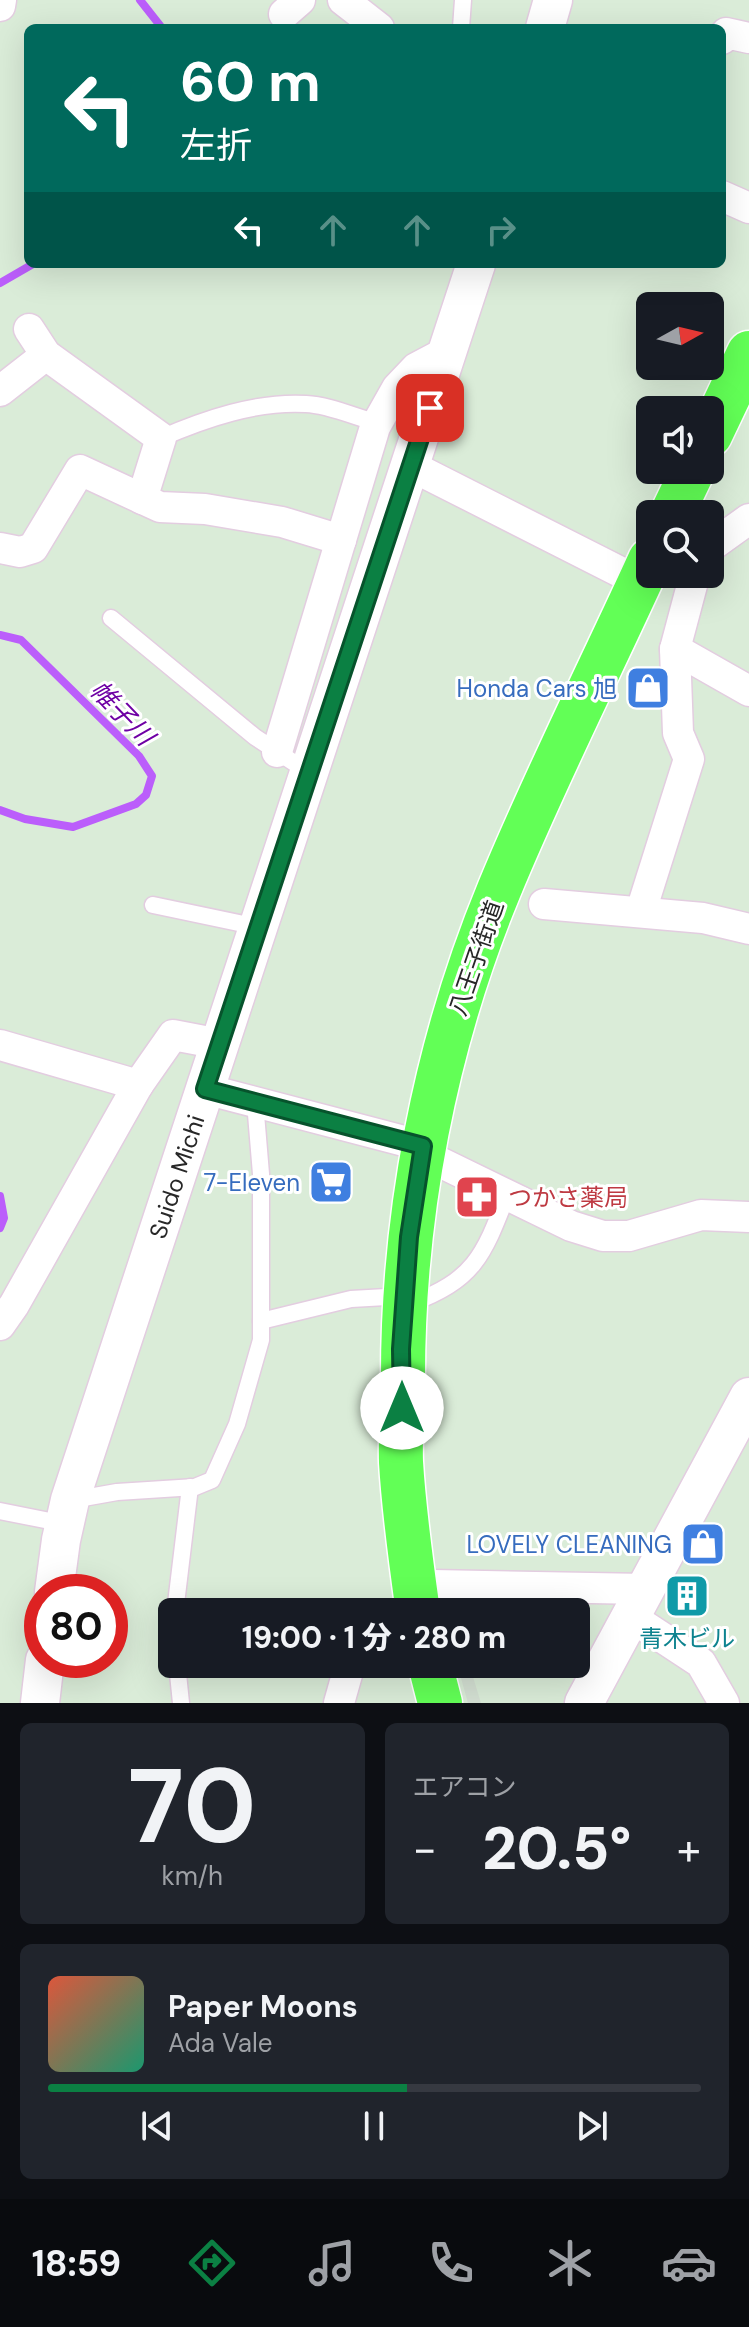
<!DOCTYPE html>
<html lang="ja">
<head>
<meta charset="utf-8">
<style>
	body { margin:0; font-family:"DM Sans","Noto Sans JP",sans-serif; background:#20242c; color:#f1f3f6; height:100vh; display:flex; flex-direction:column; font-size:30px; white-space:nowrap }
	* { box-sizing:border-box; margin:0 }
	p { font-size:26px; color:#9ea1a6 }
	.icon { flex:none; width:44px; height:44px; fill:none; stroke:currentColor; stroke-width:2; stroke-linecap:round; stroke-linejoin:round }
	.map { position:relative; height:1703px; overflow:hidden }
	.drawer { display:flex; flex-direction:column; gap:20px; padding:20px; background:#0d0f14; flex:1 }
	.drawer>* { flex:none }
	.hud { position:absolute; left:24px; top:24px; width:702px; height:244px; border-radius:12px; box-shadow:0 8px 32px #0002; background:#00695c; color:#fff; overflow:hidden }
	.needle { width:52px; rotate:82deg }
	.tools { position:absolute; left:636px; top:292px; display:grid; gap:16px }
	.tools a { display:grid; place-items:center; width:88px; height:88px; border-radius:12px; background:#171b24; box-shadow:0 8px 32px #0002; font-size:40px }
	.speed { position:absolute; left:24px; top:1574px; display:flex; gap:16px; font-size:40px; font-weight:700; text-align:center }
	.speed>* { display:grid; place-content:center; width:104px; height:104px; border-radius:50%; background:#171b24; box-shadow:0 8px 32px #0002; line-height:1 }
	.speed .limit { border:12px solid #d22; background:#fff; color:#111 }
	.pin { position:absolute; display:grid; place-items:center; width:68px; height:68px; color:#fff; margin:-34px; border-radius:16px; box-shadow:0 4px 12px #0006 }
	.me { position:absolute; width:88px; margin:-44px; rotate:0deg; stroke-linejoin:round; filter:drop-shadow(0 0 6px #0008) }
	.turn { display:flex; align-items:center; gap:28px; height:168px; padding:0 24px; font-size:36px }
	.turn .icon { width:104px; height:104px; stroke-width:2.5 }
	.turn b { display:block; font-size:56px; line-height:68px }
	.lanes { display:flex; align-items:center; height:76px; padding:0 24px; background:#0003; justify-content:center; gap:40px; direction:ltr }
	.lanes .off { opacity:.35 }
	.big { font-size:60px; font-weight:800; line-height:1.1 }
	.drawer .card { flex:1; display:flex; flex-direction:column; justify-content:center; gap:12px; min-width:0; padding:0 28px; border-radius:12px; background:#20242c }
	.drawer .dial { align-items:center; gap:0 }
	.dial b { font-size:104px; line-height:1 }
	.song { display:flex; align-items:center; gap:24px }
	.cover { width:96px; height:96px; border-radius:12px; background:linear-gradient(135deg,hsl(10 70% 55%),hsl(160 70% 35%)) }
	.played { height:8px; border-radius:4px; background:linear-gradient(90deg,#0b8043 55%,#363941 55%) }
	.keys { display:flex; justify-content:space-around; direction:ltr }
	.heat { display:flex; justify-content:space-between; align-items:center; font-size:44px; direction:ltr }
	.drawer .tiles { flex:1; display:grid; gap:20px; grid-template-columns:1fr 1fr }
	.card:last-child { grid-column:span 2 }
	.trip { position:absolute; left:158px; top:1598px; width:432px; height:80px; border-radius:12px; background:#171b24; box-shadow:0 8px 32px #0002; font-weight:800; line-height:80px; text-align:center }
	.tab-bar { display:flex; height:128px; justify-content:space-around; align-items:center; background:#090b0e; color:#9ea1a6 }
	.tab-bar .icon { width:56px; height:56px }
	.tab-bar .current { color:#0b8043 }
	.tab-bar b { font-size:36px; color:#f1f3f6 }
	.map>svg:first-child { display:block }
	.plaza { fill:#d4e0d3 }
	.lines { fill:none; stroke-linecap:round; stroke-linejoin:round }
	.stream { stroke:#bb5efb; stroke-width:8 }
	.service-casing { stroke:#e3cde0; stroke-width:19 }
	.minor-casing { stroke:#e3cde0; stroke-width:33 }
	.tertiary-casing { stroke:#e3cde0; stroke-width:41 }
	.trunk-casing { stroke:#fff; stroke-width:47 }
	.service { stroke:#fff; stroke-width:16 }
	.minor { stroke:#fff; stroke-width:30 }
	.tertiary { stroke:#fff; stroke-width:38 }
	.trunk { stroke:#62ff56; stroke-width:44 }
	.route-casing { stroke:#07532c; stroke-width:20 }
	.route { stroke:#0b8043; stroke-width:14 }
	.labels { text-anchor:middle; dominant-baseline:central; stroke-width:6; stroke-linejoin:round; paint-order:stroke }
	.shop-label { font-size:24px; fill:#366cbe; stroke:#fff; text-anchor:end }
	.street-label { font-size:24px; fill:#282828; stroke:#fff }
	.health-label { font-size:24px; fill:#be3a42; stroke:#fff; text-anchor:start }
	.culture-label { font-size:24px; fill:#0d838f; stroke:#fff }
	.water-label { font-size:26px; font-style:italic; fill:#6e00a4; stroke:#fff }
</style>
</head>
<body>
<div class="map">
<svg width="749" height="1703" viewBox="0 0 749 1703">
	<rect width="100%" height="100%" fill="#daecd8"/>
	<polygon class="plaza" points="457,1664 469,1664 481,1703 468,1703"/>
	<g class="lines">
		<g class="stream">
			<polyline points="140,0 162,28"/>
			<polyline points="0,283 33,264"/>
			<polyline points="0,635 21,640 139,756 152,776 146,795 136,804 73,827 25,819 0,810"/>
			<polyline points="0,1196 4,1218 0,1228"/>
		</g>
		<g class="service-casing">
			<g id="service">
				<polyline points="461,28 463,0"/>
				<path d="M161 438C205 419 257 401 306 404 329 405 355 417 378 423"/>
				<polyline points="111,618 255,737 308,772"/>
				<polyline points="153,905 258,927"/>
				<path d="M410 1304C474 1280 483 1257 507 1195"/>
				<polyline points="261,1321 351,1299 404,1296"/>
				<polyline points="72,1500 117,1492 195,1487 212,1480 237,1424 261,1340 261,1174 255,1102"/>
				<polyline points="0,1511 65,1524"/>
				<polyline points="175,1612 190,1487"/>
				<polyline points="177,1664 181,1703"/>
			</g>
		</g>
		<g class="minor-casing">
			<g id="minor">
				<polyline points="343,0 379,28"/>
				<polyline points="0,6 1,0"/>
				<polyline points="284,14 300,0"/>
				<polyline points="722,39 726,33 749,38"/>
				<polyline points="722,196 749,208"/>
				<polyline points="29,329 46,355 161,438 142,499"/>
				<polyline points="0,391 46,355"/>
				<polyline points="411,466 640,582"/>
				<polyline points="710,547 749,519"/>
				<polyline points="0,548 20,552 33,548 80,470 160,507 205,509 282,522 341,540"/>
				<polyline points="675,649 749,691"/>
				<polyline points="277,752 375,427 397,388 416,368 450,350"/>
				<polyline points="544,904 703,918 749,929"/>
				<polyline points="641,911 689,759 678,733 675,649 695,574"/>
				<polyline points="0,1045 138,1085"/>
				<polyline points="205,1089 423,1146"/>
				<polyline points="421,1153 571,1226 603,1236 629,1236 701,1215 749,1217"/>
				<polyline points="0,1325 14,1305 138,1085 173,1035 220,1044"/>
				<polyline points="433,1585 646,1589"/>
				<polyline points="631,1617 701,1663 724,1703"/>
				<polyline points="339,1703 350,1664"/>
			</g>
		</g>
		<g class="tertiary-casing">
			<g id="tertiary">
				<polyline points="545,28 553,0"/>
				<path id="s1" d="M54 1592 61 1540 70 1500 476 264"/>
				<polyline points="40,1703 45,1660"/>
				<polyline points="584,1703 749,1397"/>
			</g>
		</g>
		<g class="trunk-casing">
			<g id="trunk">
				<polyline points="710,435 749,353"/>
				<polyline points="672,514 693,470"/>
				<path d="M418 1612C411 1562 404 1513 401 1462 400 1436 403 1410 403 1384 402 1216 435 1045 499 890 545 778 600 670 650 560"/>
				<polyline points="430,1664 440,1703"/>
			</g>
		</g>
		<use href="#service" class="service"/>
		<use href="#minor" class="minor"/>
		<use href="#tertiary" class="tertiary"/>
		<use href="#trunk" class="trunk"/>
	</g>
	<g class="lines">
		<g class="route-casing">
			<polyline id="route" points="402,1408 401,1349 409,1237 423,1146 205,1089 430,408"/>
		</g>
		<use href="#route" class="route"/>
	</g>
	<defs>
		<g id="shop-square" transform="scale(2.3)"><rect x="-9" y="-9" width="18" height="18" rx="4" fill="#3f7fe0" stroke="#fff"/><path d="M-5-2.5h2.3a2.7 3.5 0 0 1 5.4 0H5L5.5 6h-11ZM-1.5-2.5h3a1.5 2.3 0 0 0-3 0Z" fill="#fff"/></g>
		<g id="supermarket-square" transform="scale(2.3)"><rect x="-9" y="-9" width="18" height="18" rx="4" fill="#3f7fe0" stroke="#fff"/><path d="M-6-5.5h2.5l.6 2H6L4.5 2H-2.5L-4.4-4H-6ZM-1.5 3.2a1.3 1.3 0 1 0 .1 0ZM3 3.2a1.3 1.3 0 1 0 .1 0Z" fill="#fff"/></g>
		<g id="pharmacy-square" transform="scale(2.3)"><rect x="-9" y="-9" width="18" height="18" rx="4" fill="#e0444e" stroke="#fff"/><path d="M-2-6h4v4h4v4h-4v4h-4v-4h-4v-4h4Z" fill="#fff"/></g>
		<g id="building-square" transform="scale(2.3)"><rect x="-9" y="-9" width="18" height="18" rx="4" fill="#0f9aa8" stroke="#fff"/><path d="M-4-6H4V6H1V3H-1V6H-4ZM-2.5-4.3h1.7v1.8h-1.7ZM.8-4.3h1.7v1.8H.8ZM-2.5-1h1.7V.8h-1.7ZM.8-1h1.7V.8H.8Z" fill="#fff"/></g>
	</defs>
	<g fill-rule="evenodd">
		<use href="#shop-square" x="648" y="688"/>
		<use href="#supermarket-square" x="331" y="1182"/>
		<use href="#pharmacy-square" x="477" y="1197"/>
		<use href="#shop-square" x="703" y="1544"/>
		<use href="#building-square" x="687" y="1596"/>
	</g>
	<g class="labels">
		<g class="shop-label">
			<text x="617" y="688">Honda Cars 旭</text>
			<text x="300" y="1182">7-Eleven</text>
			<text x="672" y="1544">LOVELY CLEANING</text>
		</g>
		<g class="street-label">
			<text transform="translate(476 958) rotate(-71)">八王子街道</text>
			<text stroke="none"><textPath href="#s1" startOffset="434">Suido Michi</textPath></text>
		</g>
		<g class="health-label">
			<text x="508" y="1197">つかさ薬局</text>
		</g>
		<g class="culture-label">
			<text x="687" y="1638">青木ビル</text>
		</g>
		<g class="water-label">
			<text transform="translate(122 713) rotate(46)">帷子川</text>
		</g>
	</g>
</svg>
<div class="tools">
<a><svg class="needle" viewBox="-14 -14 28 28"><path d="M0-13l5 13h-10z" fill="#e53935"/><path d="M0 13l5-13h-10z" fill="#9ea1a6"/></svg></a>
<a><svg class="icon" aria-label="sound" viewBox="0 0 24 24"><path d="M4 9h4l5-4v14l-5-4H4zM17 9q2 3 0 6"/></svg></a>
<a><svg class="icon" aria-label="search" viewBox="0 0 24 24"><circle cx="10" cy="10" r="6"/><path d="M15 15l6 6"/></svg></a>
</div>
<div class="speed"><div class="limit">80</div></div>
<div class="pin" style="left:430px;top:408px;background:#d93025"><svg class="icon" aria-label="arrive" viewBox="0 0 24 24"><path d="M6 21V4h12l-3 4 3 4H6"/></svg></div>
<svg class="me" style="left:402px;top:1408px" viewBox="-20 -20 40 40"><circle r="19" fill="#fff"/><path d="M0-13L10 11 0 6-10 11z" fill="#0b8043"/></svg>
<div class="trip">19:00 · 1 分 · 280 m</div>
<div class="hud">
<div class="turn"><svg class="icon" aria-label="left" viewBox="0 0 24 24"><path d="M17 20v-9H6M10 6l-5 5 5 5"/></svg><div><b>60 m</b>左折</div></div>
<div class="lanes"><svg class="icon" aria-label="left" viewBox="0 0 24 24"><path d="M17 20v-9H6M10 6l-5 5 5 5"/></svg><svg class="icon off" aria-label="ahead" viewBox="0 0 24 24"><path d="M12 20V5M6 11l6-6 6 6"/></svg><svg class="icon off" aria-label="ahead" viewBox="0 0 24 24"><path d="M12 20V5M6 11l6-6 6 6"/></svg><svg class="icon off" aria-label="right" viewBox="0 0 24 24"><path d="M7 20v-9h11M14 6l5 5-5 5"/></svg></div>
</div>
</div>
<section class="drawer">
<div class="tiles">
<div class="card dial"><b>70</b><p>km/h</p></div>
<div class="card"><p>エアコン</p>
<div class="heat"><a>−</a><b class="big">20.5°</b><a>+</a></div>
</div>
<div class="card">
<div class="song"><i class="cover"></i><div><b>Paper Moons</b><p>Ada Vale</p></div></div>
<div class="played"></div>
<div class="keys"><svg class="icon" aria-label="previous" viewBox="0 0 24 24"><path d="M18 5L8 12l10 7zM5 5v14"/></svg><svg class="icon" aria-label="pause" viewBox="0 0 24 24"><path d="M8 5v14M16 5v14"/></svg><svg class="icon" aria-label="next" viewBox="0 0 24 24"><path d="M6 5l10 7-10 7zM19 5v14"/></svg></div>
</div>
</div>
</section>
<nav class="tab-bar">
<b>18:59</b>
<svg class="icon current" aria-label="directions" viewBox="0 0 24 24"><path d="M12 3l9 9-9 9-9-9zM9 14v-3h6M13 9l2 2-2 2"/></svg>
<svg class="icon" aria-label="music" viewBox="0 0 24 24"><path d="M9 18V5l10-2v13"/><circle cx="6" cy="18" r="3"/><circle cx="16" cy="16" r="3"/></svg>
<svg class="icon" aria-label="phone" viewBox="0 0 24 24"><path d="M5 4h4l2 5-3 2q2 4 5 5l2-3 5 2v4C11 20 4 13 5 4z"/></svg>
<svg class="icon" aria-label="climate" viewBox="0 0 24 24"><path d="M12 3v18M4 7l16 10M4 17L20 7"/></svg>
<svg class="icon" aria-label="car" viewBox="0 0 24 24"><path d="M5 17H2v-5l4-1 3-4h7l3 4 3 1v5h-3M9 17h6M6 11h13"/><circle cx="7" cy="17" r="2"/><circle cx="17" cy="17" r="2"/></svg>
</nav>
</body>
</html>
